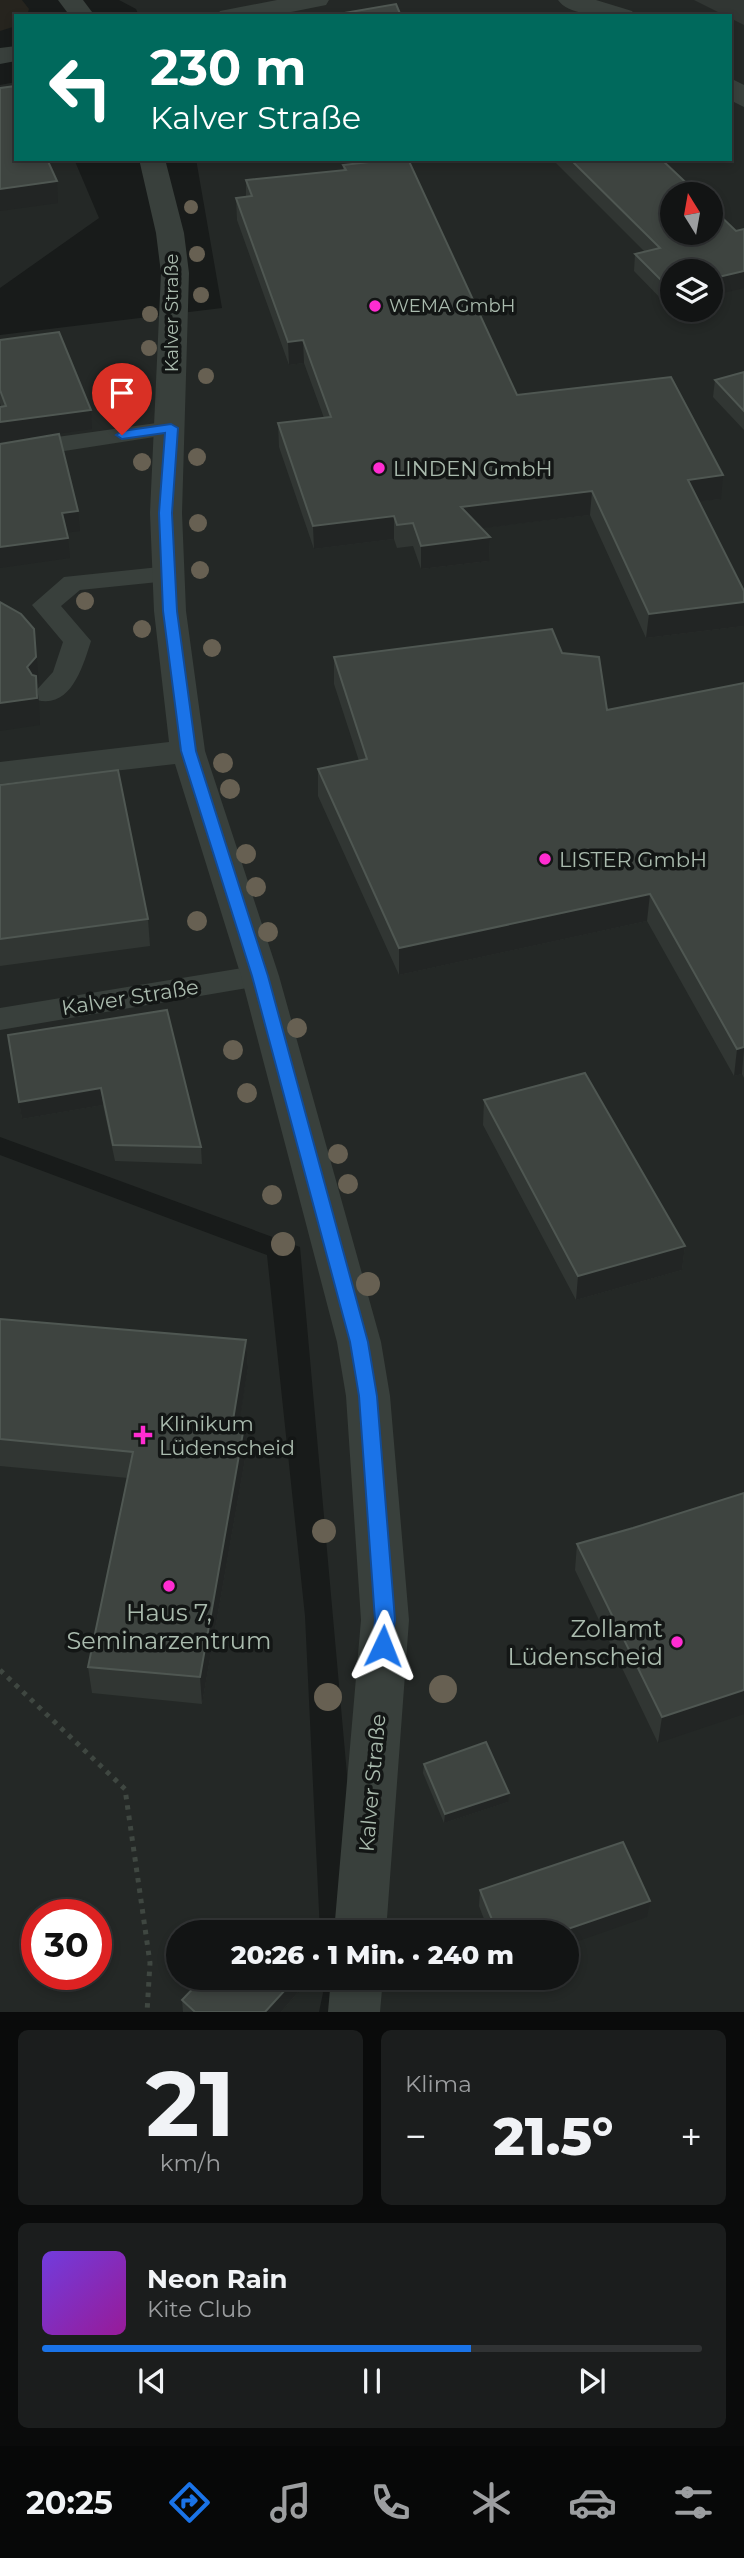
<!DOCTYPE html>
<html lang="de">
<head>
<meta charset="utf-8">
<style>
	body { margin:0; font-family:Montserrat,sans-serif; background:#1b1d1d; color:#f1f3f6; height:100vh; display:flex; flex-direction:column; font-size:26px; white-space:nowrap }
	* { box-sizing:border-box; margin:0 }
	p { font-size:23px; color:#9c9ea0 }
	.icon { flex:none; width:38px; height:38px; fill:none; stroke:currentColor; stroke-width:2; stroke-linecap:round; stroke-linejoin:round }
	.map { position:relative; height:2012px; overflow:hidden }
	.sheet { display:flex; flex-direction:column; gap:18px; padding:18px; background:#0a0b0b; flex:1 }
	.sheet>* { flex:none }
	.top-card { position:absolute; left:14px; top:14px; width:718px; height:147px; border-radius:0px; box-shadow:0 4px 10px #0003,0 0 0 2px #313334; background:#00695c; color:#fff; overflow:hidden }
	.needle { width:46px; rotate:349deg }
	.fabs { position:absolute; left:660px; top:182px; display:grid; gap:14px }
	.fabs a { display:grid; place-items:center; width:63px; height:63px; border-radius:50%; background:#121414; box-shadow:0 4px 10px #0003,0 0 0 2px #313334; font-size:35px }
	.speed { position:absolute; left:21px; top:1899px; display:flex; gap:14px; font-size:35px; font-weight:700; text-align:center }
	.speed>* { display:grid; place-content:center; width:91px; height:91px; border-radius:50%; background:#121414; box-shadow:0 4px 10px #0003,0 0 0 2px #313334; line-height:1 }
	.speed .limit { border:10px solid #d22; background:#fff; color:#111 }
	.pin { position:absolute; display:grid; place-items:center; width:60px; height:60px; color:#fff; margin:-72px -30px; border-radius:50% 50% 50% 0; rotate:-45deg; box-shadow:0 0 7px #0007 }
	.pin .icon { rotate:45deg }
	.me { position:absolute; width:77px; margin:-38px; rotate:2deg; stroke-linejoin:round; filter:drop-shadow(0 0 5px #0008) }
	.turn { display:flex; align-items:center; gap:24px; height:147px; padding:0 21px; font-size:32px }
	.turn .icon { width:91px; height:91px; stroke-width:2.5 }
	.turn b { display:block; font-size:49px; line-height:60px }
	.big { font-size:52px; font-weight:800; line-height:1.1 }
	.sheet .widget { flex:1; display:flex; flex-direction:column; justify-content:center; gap:10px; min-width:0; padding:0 24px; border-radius:10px; background:#1b1d1d }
	.sheet .dial { align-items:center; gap:0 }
	.dial b { font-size:91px; line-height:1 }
	.song { display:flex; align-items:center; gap:21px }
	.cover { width:84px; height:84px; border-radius:10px; background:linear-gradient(135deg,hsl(260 70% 55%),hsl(300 70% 35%)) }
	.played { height:7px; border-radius:4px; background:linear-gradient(90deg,#1a73e8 65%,#313334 65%) }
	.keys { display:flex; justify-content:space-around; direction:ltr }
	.heat { display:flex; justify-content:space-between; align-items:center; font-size:38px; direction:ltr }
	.sheet .tiles { flex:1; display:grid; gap:18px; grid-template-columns:1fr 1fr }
	.widget:last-child { grid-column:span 2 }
	.trip { position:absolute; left:166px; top:1920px; width:413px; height:70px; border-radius:35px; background:#121414; box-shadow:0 4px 10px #0003,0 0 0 2px #313334; font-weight:800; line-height:70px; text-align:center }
	.tabs { display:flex; height:112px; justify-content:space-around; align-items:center; background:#070808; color:#9c9ea0 }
	.tabs .icon { width:49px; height:49px }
	.tabs .selected { color:#1a73e8 }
	.tabs b { font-size:32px; color:#f1f3f6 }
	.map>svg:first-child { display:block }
	.built { fill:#242826; fill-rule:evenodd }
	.green { fill:#26241e }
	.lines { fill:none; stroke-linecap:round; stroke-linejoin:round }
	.path { stroke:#3f4741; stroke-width:5; stroke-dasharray:4.5 6; stroke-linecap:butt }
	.lane { fill:#39403c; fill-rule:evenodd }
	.street { fill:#39403c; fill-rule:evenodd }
	.tree { fill:#676052 }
	.wall { fill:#313633 }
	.shaded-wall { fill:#222524 }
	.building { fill:#3e4440; stroke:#4f5752; stroke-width:2 }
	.route { fill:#1a73e8; stroke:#114b97; stroke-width:2 }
	.poi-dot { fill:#ff2cd1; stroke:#131615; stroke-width:2.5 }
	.labels { text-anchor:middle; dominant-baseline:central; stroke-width:7; stroke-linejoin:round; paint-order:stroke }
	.far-poi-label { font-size:18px; fill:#aabbae; stroke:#131615; text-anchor:start }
	.far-street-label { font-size:18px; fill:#aabbae; stroke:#131615 }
	.poi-label { font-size:21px; fill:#aabbae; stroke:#131615; text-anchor:start }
	.street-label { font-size:21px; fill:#aabbae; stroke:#131615 }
	.near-poi-label { font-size:24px; fill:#aabbae; stroke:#131615 }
</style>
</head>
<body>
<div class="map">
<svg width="744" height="2012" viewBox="0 0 744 2012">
	<rect width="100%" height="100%" fill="#181b1a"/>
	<g class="built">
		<path d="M119 0H744V2012H368L365 1978H567V1932H361L300 1247 0 1137V335L222 308 196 159H730V16H139L136 9ZM672 194H710V233H672ZM672 271H710V310H672Z"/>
		<polygon points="16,82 16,159 74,159 99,218 0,288 0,85"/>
		<path d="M0 1155 267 1255 305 1616 320 1932H178V1978H322L323 1993 319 2012H0ZM37 1914H96V1974H37Z"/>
	</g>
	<polygon class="green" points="0,0 22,0 29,9 27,16 16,16 16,26 0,31"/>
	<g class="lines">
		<polyline class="path" points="0,1670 125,1789 150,1963 147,2012"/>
		<g class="lane">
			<polygon points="171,421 180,423 183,428 180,433 0,461 0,445"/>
			<path d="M169 566 178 568 182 574 178 580 80 590 61 606 91 641C83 666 71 709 37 700L33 694 53 672 63 642 32 605 64 577Z"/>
			<polygon points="260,965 271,968 276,976 271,984 0,1030 0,1008"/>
		</g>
		<g class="street">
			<polygon points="58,0 83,0 95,16 70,16"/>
			<polygon points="277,0 329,0 326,5 271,16 217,16 220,11"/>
			<path d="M558 0H596L632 11 635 16C615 16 570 18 558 0Z"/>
			<polygon points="16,46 16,61 0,64 0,48"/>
			<polygon points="730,78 744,85 744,107 730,100"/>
			<polygon points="139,159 165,159 184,233 189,273 182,513 186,611 205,751 279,976 381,1342 390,1396 409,1620 386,1932 334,1932 361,1620 346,1396 337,1342 241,976 175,764 0,784 0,762 169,742 154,611 150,513 161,273 156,233"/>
			<polygon points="331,1978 383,1978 380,2012 328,2012"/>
		</g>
	</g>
	<g class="tree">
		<circle cx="191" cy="207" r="7"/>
		<circle cx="197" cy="254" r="8"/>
		<circle cx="201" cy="295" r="8"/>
		<circle cx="150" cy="314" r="8"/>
		<circle cx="149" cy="348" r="8"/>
		<circle cx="206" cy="376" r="8"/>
		<circle cx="197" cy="457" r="9"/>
		<circle cx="142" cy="462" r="9"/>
		<circle cx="198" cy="523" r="9"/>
		<circle cx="200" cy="570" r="9"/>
		<circle cx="85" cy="601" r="9"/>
		<circle cx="142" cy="629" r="9"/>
		<circle cx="212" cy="648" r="9"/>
		<circle cx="223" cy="763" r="10"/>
		<circle cx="230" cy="789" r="10"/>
		<circle cx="246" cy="854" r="10"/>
		<circle cx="256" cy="887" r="10"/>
		<circle cx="197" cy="921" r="10"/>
		<circle cx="268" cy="932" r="10"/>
		<circle cx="297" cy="1028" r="10"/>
		<circle cx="233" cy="1050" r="10"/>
		<circle cx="247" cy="1093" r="10"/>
		<circle cx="338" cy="1154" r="10"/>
		<circle cx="348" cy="1184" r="10"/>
		<circle cx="272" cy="1195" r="10"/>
		<circle cx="283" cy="1244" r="12"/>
		<circle cx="368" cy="1284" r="12"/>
		<circle cx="324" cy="1531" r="12"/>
		<circle cx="443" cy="1689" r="14"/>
		<circle cx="328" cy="1697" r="14"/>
	</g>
	<g class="wall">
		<polygon points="694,0 744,0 744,25 730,18 730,16 726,16"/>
		<polygon points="552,159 661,159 710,233 668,306 634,271 635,254 645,252"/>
		<polygon points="343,165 517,395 721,499 699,501 744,591 744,626 646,638 590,515 481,528 490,537 489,561 421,569 413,546 397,548 394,539 314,549 279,447 278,423 324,418 304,363 289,365 237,220 236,198 246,197 246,180 343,170"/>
		<polygon points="0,340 92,429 1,406 0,403"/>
		<polygon points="744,372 744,430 713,397 715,380"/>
		<polygon points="562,653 607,710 744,683 744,1078 742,1074 734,1076 647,921 399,975 318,796 318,769 359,761 334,684 334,657"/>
		<polygon points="0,785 148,919 150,946 0,966"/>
		<polygon points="8,1035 201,1147 202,1164 115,1161 103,1105 22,1119"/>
		<polygon points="484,1100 685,1246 682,1270 576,1300 483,1125"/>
		<polygon points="0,1319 246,1340 248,1368 239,1420 247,1448 202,1704 92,1693 88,1667 128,1478 0,1466"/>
		<polygon points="744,1493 658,1743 575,1570 577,1544 633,1528"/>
		<polygon points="424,1764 508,1802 444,1823 423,1773"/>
		<polygon points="480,1890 647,1917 567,1932 489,1932 479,1906"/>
		<polygon points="296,1978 299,1978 299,1991 281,2012 183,2012 182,2000"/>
	</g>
	<g class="shaded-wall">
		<polygon points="57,181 58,203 0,211 0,189"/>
		<polygon points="744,271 744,288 710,296 710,279"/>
		<polygon points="670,289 672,289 672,306 668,306"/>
		<polygon points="303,340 304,363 289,365 288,342"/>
		<polygon points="91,410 92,429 0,442 0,422"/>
		<polygon points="723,475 721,499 685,503 688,480"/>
		<polygon points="592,491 590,515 460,531 461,507"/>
		<polygon points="78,511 80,531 64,533 62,513"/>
		<polygon points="394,516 394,539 314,549 313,526"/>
		<polygon points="490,537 489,561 421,569 421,546"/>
		<polygon points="68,538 70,558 0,568 0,547"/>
		<polygon points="744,602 744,626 646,638 649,614"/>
		<polygon points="34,629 39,683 37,685 39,703 40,725 0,731 0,703 27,667"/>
		<polygon points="650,894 647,921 399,975 399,948"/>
		<polygon points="744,1047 742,1074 734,1076 737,1049"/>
		<polygon points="101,1088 103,1105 22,1119 19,1102"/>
		<polygon points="685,1246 682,1270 576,1300 578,1276"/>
		<polygon points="246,1340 248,1368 235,1447 233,1420"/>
		<polygon points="245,1421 247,1448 202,1704 200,1677"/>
		<polygon points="744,1690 744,1714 658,1743 662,1717"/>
		<polygon points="509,1793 508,1802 444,1823 445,1814"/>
		<polygon points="650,1901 647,1917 567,1945 567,1932 559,1932"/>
		<polygon points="296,1978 299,1978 299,1991 281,2012 265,2012"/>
	</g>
	<g class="building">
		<polygon points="396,4 401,16 327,16"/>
		<polygon points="16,86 16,159 47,159 57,181 0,189 0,88"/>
		<polygon points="395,159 408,159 517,395 671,377 723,475 688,480 744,591 744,602 649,614 592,491 461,507 490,537 421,546 413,523 397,525 394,516 313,526 278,423 331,417 303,340 288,342 236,198 252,196 246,180 346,170 343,165"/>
		<polygon points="570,159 661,159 698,194 672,194 672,233 710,233 710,206 736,231 744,229 744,271 710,279 710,271 672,271 672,289 670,289 635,254 660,248"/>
		<polygon points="59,332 91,410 0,422 0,407 6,406 0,390 0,340"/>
		<polygon points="744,372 744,411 715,380"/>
		<polygon points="59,434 78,511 62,513 68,538 0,547 0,444"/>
		<polygon points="0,602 21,614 34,629 36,657 27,667 32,675 36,676 37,698 0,703"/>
		<polygon points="552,629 562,653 599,657 607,710 744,683 744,1047 737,1049 650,894 399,948 318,769 367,759 334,657"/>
		<polygon points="118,770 148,919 0,939 0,785"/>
		<polygon points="167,1010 201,1147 113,1145 101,1088 19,1102 8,1035"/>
		<polygon points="585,1073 685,1246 578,1276 484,1100"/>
		<polygon points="0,1319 246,1340 233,1420 245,1421 200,1677 88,1667 133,1452 0,1439"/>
		<polygon points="744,1493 744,1690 662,1717 577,1544 633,1528"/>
		<polygon points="486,1742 509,1793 445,1814 424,1764"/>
		<polygon points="623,1842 650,1901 559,1932 497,1932 480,1890"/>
		<polygon points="203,1978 296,1978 265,2012 195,2012 182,2000"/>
	</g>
	<polygon class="route" points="171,424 178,428 172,513 177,611 196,751 268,976 368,1342 377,1396 395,1620 390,1652 383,1655 376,1652 373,1646 375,1620 359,1396 350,1342 252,976 181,751 163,611 159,513 165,433 122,439 116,435 122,431"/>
	<g class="poi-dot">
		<circle cx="375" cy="306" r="7"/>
		<circle cx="379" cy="468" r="7"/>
		<circle cx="545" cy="859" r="7"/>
		<path d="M139.5 1424.5h7v7h7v7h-7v7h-7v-7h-7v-7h7z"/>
		<circle cx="169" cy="1586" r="7"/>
		<circle cx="677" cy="1642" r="7"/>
	</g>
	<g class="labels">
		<g class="far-poi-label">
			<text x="389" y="306">WEMA GmbH</text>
		</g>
		<g class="far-street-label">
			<text transform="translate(172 313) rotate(-90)">Kalver Straße</text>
		</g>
		<g class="poi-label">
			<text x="393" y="468">LINDEN GmbH</text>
			<text x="559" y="859">LISTER GmbH</text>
			<text x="159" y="1423">Klinikum<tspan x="159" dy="24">Lüdenscheid</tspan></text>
		</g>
		<g class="street-label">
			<text transform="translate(130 997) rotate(-9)">Kalver Straße</text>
			<text transform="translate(372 1783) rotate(-85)">Kalver Straße</text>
		</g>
		<g class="near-poi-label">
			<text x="169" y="1612">Haus 7,<tspan x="169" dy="28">Seminarzentrum</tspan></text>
			<text x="663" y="1628" text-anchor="end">Zollamt<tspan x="663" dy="28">Lüdenscheid</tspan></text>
		</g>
	</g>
</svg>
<div class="fabs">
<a><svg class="needle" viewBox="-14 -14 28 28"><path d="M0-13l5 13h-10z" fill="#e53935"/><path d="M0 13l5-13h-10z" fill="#9c9ea0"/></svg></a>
<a><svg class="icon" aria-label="layers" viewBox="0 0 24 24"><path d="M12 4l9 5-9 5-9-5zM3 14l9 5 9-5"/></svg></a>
</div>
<div class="speed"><div class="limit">30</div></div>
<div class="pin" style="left:122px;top:435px;background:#d93025"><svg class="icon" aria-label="arrive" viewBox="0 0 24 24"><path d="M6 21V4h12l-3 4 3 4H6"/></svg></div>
<svg class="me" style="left:383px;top:1646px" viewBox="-20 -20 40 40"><path d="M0-17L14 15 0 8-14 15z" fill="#1a73e8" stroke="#fff" stroke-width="4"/></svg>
<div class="trip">20:26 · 1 Min. · 240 m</div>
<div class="top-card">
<div class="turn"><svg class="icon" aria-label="left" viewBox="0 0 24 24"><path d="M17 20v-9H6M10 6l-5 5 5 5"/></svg><div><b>230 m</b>Kalver Straße</div></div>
</div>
</div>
<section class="sheet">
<div class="tiles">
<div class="widget dial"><b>21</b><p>km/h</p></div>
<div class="widget"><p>Klima</p>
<div class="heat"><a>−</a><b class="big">21.5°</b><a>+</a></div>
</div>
<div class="widget">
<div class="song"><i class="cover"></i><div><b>Neon Rain</b><p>Kite Club</p></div></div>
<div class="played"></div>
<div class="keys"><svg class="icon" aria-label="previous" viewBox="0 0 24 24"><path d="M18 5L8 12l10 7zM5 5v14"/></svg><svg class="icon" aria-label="pause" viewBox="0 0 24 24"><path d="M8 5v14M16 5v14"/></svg><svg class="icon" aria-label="next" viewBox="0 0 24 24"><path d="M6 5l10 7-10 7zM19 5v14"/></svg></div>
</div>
</div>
</section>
<nav class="tabs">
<b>20:25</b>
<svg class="icon selected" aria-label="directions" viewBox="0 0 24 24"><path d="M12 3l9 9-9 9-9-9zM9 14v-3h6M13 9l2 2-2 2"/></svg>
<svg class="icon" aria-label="music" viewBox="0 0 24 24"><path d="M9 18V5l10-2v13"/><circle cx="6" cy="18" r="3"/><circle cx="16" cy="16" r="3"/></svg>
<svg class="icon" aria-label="phone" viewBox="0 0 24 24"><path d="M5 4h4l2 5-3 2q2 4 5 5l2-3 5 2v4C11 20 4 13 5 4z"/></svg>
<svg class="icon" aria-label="climate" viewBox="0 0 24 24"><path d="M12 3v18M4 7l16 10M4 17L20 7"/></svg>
<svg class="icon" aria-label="car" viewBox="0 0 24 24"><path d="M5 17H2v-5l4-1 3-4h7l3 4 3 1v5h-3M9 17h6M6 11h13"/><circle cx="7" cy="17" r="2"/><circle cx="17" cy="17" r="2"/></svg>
<svg class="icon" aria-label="filters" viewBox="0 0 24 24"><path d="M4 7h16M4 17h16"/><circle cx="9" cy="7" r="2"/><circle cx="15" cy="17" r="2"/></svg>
</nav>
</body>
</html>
